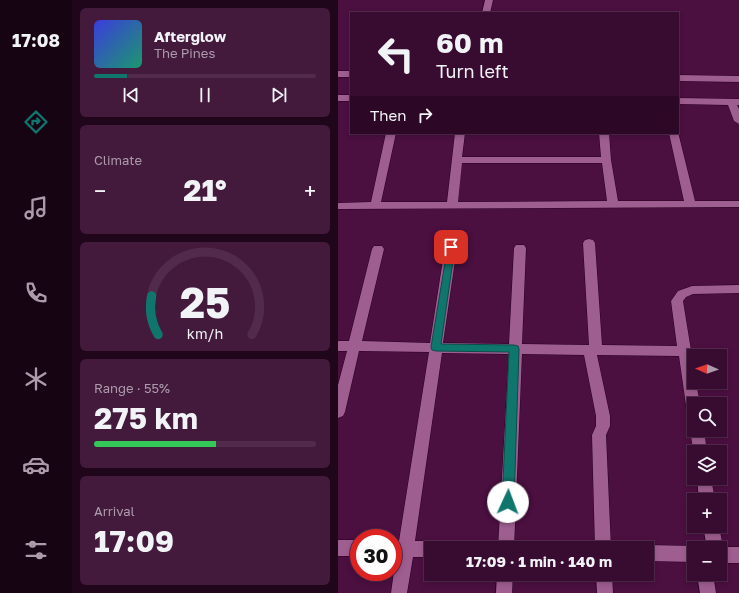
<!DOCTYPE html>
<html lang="en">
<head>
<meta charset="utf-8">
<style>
	body { margin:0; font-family:"Golos Text",sans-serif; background:#43193c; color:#f1f3f6; height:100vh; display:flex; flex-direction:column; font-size:15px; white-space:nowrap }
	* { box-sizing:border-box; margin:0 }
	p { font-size:13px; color:#ab9bab }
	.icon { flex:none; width:22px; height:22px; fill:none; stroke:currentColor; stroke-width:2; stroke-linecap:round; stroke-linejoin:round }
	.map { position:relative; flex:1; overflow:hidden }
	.panel { display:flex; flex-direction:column; gap:8px; padding:8px; background:#1f061a; width:266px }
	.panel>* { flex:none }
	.banner { position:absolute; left:12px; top:12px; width:329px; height:122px; border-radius:0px; box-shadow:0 2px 6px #0003,0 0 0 1px #522b4c; background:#380b30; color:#f1f3f6; overflow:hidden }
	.needle { width:26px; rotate:272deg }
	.controls { position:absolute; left:349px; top:349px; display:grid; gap:8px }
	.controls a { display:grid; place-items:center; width:40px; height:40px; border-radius:0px; background:#380b30; box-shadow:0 2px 6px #0003,0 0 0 1px #522b4c; font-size:20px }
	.speed { position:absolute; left:12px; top:529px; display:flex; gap:8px; font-size:20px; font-weight:700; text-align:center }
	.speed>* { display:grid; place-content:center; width:52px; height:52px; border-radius:50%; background:#380b30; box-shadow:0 2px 6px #0003,0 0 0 1px #522b4c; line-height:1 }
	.speed .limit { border:6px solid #d22; background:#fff; color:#111 }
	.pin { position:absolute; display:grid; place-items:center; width:34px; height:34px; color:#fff; margin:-17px; border-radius:8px; box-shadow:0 2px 6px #0006 }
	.me { position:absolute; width:44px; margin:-22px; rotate:2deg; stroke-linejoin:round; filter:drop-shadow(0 0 3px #0008) }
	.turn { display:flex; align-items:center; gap:14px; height:84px; padding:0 20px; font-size:18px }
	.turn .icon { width:52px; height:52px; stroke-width:2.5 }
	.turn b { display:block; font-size:28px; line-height:34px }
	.then { display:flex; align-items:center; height:38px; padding:0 20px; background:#0003; gap:8px; font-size:15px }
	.big { font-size:30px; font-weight:700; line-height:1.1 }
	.panel .widget { flex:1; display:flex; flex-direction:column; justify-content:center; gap:6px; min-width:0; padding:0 14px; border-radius:6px; background:#43193c }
	.panel .dial { align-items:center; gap:0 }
	.dial svg { height:104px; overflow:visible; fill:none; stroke:#522b4c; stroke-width:7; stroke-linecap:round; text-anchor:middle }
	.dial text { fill:#f1f3f6; stroke:none }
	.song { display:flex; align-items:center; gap:12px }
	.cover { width:48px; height:48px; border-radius:6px; background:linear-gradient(135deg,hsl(240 70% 55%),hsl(160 70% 35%)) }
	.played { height:4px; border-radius:2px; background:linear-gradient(90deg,#0f766e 15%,#522b4c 15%) }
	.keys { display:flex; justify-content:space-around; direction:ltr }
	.heat { display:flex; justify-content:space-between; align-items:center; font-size:22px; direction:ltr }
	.charge { height:6px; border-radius:3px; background:linear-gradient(90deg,#34c759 55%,#522b4c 0) }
	.trip { position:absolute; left:86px; top:541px; width:230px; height:40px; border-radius:0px; background:#380b30; box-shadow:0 2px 6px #0003,0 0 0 1px #522b4c; font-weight:700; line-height:40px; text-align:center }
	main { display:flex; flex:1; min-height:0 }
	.tab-bar { display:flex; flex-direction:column; width:72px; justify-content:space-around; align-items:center; background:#160413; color:#ab9bab }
	.tab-bar .icon { width:28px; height:28px }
	.tab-bar .selected { color:#0f766e }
	.tab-bar b { font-size:18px; color:#f1f3f6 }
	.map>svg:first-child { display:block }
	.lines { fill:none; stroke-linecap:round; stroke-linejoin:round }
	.street-casing { stroke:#2a0023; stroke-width:1 }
	.street { fill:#9f5e90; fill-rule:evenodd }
	.route { fill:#0f766e; stroke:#0a4d48 }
</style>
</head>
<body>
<main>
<nav class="tab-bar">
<b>17:08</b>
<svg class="icon selected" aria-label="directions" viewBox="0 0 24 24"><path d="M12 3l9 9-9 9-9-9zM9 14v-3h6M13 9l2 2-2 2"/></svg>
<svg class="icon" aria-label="music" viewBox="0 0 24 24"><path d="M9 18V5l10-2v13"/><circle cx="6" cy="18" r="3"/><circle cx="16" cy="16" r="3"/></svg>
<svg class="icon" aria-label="phone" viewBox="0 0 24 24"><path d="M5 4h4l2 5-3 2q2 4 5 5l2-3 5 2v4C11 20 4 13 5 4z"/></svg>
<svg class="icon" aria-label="climate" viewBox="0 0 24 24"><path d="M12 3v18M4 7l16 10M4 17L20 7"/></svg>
<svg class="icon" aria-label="car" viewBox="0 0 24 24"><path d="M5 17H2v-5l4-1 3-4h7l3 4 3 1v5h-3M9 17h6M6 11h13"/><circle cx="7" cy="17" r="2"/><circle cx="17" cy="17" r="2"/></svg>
<svg class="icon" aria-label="filters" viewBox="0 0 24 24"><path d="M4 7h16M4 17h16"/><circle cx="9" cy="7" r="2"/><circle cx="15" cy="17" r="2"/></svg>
</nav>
<section class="panel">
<div class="widget">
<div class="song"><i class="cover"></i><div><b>Afterglow</b><p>The Pines</p></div></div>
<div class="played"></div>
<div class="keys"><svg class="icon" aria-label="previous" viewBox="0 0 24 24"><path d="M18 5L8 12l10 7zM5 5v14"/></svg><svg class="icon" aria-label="pause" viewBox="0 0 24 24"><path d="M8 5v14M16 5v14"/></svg><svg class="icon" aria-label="next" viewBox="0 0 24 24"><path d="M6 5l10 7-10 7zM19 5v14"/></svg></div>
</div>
<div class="widget"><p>Climate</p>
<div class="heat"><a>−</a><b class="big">21°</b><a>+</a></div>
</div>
<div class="widget dial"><svg viewBox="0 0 100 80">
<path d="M14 69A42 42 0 1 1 86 69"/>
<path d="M14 69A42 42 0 0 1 9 39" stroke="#0f766e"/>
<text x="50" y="56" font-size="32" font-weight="700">25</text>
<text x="50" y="72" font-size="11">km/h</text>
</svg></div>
<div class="widget"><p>Range · 55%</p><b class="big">275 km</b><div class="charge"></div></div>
<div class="widget"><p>Arrival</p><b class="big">17:09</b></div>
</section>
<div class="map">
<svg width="401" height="593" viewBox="0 0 401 593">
	<rect width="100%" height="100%" fill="#4b0f40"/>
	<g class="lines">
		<g class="street-casing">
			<g id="street">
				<polygon points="147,0 155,0 152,13 144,13"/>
				<rect x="0" y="71" width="13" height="6"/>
				<polygon points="340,75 401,76 401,82 340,81"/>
				<rect x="0" y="95" width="13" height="6"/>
				<polygon points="340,98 401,99 401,105 399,105 401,109 401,124 396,121 390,105 340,104"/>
				<path d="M340 132 357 201H401V207L0 209V203L33 202 48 133H58L43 202H109L117 133H127L124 157H263L261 133H271L273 160 280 201H346L331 133ZM124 163H264L269 201 120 202Z"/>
				<polygon points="251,239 255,240 257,243 264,345 339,346 333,301 340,291 354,286 401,285 401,293 355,294 348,297 345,301 356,369 356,382 358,382 362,404 356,404 356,418 351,416 349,412 341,356 259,355 272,416 272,426 268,435 273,548 257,548 254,435 258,426 258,416 246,355 184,354 176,548 160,548 171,354 104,353 77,541 93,541 99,544 101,548 93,548 93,557 75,557 69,593 53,593 58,557 55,557 55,541 61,541 91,352 21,351 7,412 5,416 0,418 0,385 9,351 0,351 0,341 11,341 34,249 36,246 44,246 46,249 24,341 92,343 107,247 109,244 117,244 119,247 105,343 171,344 176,248 178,245 186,245 188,248 184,344 251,345 245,243 247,240"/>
				<polygon points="356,425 356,430 366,430 369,452 356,452 356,455 352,430"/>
				<polygon points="359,478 373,478 377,500 361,500"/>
				<polygon points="365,526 381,526 385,547 401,547 401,563 382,563 382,548 369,548"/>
				<rect x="0" y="540" width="21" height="16"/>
				<polygon points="309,545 356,546 360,548 356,548 356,562 309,561 309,548 303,548"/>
				<polygon points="159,574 175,574 174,593 158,593"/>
				<polygon points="258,574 274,574 275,593 259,593"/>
				<polygon points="359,574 375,574 378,593 362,593"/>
			</g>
		</g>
		<use href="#street" class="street"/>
	</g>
	<polygon class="route" points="110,245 116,245 117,247 103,344 176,345 180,346 181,349 176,502 174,506 170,507 166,506 164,502 171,352 98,351 94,350 93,347"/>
</svg>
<div class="controls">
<a><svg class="needle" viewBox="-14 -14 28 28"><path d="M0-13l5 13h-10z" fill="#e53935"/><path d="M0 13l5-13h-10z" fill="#ab9bab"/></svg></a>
<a><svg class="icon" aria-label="search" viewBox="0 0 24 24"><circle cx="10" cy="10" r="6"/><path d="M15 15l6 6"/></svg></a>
<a><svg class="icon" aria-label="layers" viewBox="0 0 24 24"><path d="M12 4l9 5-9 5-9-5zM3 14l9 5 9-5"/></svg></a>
<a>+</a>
<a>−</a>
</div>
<div class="speed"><div class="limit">30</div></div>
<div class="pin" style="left:113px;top:247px;background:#d93025"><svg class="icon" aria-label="arrive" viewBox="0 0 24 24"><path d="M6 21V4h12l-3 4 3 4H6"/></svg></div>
<svg class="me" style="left:170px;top:502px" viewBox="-20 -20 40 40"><circle r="19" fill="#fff"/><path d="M0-13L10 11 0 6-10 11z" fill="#0f766e"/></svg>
<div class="trip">17:09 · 1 min · 140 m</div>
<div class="banner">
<div class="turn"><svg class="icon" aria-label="left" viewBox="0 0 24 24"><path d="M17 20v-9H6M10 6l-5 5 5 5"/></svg><div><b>60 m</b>Turn left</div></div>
<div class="then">Then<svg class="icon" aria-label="right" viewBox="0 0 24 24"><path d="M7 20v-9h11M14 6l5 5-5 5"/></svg></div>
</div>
</div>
</main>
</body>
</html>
